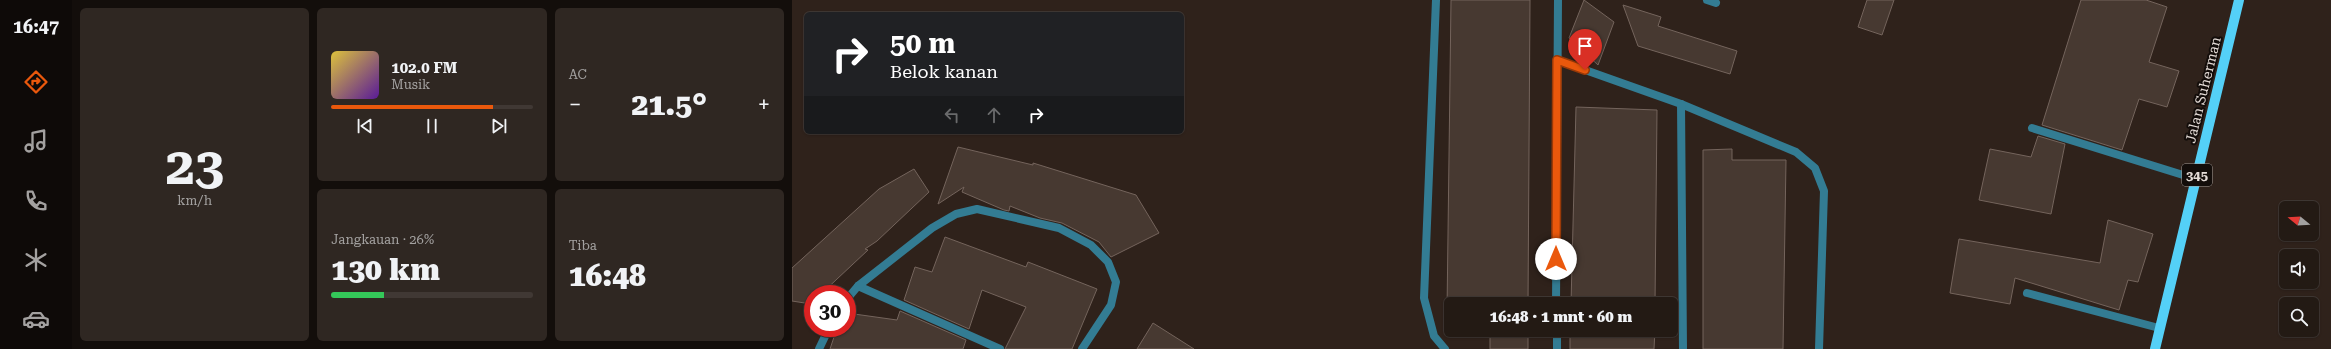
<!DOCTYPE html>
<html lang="id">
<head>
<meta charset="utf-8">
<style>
	body { margin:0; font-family:"Roboto Serif",serif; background:#2f2722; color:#f1f3f6; height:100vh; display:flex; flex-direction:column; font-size:15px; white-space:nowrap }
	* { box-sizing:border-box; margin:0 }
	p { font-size:13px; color:#a3a1a0 }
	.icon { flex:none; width:22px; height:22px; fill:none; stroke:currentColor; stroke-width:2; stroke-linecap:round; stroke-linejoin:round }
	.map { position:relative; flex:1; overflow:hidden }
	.panel { display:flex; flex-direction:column; gap:8px; padding:8px; background:#130e0b; width:720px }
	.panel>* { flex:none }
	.hud { position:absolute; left:12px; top:12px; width:380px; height:122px; border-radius:6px; box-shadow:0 1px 3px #0004,0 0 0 1px #403834; background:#202124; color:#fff; overflow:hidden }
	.needle { width:26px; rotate:288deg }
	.controls { position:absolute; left:1487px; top:201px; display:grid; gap:8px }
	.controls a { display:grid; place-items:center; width:40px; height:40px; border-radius:6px; background:#231a14; box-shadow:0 1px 3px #0004,0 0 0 1px #403834; font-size:20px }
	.speed { position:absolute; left:12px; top:285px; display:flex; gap:8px; font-size:20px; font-weight:700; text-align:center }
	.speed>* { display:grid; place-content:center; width:52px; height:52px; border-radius:50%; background:#231a14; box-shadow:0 1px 3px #0004,0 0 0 1px #403834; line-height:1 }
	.speed .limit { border:6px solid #d22; background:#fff; color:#111 }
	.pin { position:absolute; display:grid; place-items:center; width:34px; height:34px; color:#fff; margin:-41px -17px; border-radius:50% 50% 50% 0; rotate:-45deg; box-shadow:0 0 4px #0007 }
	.pin .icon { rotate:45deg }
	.me { position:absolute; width:44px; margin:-22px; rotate:0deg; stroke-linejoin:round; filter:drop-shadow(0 0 3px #0008) }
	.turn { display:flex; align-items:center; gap:14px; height:84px; padding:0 20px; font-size:18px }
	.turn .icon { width:52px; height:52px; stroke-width:2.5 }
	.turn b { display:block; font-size:28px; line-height:34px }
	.lanes { display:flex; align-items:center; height:38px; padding:0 20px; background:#0003; justify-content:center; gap:20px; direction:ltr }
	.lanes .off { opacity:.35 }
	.big { font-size:30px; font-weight:800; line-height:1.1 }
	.panel .widget { flex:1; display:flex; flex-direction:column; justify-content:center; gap:6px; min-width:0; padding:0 14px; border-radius:6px; background:#2f2722 }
	.panel .dial { align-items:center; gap:0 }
	.dial b { font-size:52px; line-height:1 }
	.song { display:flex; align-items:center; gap:12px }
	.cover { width:48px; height:48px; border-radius:6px; background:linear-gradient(135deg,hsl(50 70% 55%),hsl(270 70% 35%)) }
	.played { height:4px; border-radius:2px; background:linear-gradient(90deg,#ea580c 80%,#403834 80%) }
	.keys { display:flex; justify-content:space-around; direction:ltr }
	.heat { display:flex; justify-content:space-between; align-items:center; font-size:22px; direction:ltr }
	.charge { height:6px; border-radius:3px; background:linear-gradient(90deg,#34c759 26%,#403834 0) }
	.panel .tiles { flex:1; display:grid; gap:8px; grid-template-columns:repeat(3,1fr) }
	.widget:first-child { grid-row:span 2 }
	.trip { position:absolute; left:652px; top:297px; width:234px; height:40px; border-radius:6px; background:#231a14; box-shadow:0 1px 3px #0004,0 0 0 1px #403834; font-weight:800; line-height:40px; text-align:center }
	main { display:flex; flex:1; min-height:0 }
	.tabs { display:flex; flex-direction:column; width:72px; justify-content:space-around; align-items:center; background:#0e0a08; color:#a3a1a0 }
	.tabs .icon { width:28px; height:28px }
	.tabs .selected { color:#ea580c }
	.tabs b { font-size:18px; color:#f1f3f6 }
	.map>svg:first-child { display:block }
	.building { fill:#473931; stroke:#74645c }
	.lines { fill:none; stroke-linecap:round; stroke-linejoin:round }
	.lane { stroke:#337c93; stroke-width:8 }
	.street { stroke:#337c93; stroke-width:8 }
	.primary { stroke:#54d0f7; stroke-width:10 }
	.route-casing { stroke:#983908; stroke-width:10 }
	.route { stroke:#ea580c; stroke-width:7 }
	.labels { text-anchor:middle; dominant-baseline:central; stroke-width:4; stroke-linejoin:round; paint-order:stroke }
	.shield { fill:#130d0a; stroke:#a59d99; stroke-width:1 }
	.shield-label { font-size:13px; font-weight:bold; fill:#e4dbd6 }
	.street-label { font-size:14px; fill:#e4dbd6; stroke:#130d0a }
</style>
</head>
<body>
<main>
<nav class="tabs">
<b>16:47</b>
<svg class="icon selected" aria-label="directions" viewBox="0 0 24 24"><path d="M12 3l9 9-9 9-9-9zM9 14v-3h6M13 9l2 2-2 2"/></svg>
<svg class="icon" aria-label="music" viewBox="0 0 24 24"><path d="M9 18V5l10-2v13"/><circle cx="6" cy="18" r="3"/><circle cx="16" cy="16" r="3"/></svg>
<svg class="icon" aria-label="phone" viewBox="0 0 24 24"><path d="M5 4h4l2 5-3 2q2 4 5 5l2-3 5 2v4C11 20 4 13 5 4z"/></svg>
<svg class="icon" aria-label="climate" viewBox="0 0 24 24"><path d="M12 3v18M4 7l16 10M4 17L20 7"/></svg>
<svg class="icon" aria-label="car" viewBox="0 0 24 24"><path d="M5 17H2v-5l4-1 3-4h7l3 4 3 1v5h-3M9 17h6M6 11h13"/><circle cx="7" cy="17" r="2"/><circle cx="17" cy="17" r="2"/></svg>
</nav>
<section class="panel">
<div class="tiles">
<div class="widget dial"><b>23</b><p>km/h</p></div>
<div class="widget">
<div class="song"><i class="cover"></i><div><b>102.0 FM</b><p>Musik</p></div></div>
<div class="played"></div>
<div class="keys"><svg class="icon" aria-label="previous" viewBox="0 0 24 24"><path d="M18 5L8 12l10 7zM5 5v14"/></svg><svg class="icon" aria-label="pause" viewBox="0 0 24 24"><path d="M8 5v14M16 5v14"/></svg><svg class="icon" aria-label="next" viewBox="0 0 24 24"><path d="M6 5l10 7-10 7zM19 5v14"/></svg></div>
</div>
<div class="widget"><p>AC</p>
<div class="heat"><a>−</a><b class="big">21.5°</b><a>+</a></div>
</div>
<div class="widget"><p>Jangkauan · 26%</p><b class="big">130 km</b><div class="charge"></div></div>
<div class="widget"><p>Tiba</p><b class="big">16:48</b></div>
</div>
</section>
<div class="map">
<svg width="1539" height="349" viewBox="0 0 1539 349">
	<rect width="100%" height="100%" fill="#2f221b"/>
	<g class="building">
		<polygon points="659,0 738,0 736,304 659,304 659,312 655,312"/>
		<polygon points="792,0 822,22 806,65 777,38"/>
		<polygon points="1075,0 1102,0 1090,35 1066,27"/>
		<polygon points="1289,0 1354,0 1375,7 1357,62 1387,71 1375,107 1347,99 1330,150 1250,125"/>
		<polygon points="831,5 869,17 866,26 945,51 938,74 846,46"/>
		<polygon points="784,107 865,110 863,304 779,304"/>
		<polygon points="1246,136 1273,144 1259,214 1187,200 1198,149 1239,157"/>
		<polygon points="166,147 241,165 241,163 344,195 367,233 319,257 307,242 270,223 248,218 218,206 217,211 212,210 170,192 172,187 146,204"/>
		<polygon points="940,149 940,160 994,160 991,349 911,349 911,150"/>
		<polygon points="122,169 137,192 85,241 73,249 76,250 29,294 21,294 19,304 0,301 0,268 87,189"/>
		<polygon points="1316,220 1361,234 1346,282 1336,280 1327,310 1223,278 1218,304 1158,293 1167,239 1308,263"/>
		<polygon points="153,237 234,267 236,262 305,289 280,349 213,349 234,307 190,290 177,329 112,300 123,267 140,272"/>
		<polygon points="108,311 174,340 171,349 38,349 45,328 55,328 55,313 105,320"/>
		<polygon points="361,323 402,349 345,349"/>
		<rect x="698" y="330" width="38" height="19"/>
		<polygon points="778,330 863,330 862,349 778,349"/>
	</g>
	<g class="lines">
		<g class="lane">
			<polyline points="1240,128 1404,179"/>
			<polyline points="1235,293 1367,328"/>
		</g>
		<g class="street">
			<polyline points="644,0 632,298 642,336 653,349"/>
			<polyline points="915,0 924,3"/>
			<polyline points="765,60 889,104 1004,152 1023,168 1032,191 1027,349"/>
			<polyline points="889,104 891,349"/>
			<polyline points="66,286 208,349"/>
			<polyline points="55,299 66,286 140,228 164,214 185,209 267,228 299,245 316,262 324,282 319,305 290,349"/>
			<polyline points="764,304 766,0"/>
			<polyline points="765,330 765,349"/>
			<polyline points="27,349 37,328"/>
		</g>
		<polyline class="primary" points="1363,349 1447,0"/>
	</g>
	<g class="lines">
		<g class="route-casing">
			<polyline id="route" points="764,259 765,60 793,70"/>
		</g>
		<use href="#route" class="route"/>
	</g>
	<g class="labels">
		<rect class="shield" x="1390" y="164" width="30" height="22" rx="3"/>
		<g class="shield-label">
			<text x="1405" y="175">345</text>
		</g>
		<g class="street-label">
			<text transform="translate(1411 90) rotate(-76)">Jalan Suherman</text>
		</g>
	</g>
</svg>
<div class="controls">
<a><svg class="needle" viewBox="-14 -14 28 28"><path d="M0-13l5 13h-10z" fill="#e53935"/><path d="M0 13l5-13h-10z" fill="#a3a1a0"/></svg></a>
<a><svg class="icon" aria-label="sound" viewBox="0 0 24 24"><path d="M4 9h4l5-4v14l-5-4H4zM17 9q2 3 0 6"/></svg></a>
<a><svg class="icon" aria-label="search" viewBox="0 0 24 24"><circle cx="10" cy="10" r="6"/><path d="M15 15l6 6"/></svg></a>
</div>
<div class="speed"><div class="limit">30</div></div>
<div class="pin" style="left:793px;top:70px;background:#d93025"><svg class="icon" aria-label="arrive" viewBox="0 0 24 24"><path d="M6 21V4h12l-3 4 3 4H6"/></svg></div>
<svg class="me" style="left:764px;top:259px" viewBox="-20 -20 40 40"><circle r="19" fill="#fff"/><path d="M0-13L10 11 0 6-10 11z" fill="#ea580c"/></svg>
<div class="trip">16:48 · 1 mnt · 60 m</div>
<div class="hud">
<div class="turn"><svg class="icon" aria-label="right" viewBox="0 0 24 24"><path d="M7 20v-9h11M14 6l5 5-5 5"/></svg><div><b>50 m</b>Belok kanan</div></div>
<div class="lanes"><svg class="icon off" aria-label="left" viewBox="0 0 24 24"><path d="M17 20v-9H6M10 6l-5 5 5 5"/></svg><svg class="icon off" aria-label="ahead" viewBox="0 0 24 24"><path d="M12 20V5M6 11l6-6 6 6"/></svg><svg class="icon" aria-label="right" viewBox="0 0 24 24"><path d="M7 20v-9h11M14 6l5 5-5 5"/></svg></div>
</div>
</div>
</main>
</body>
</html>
